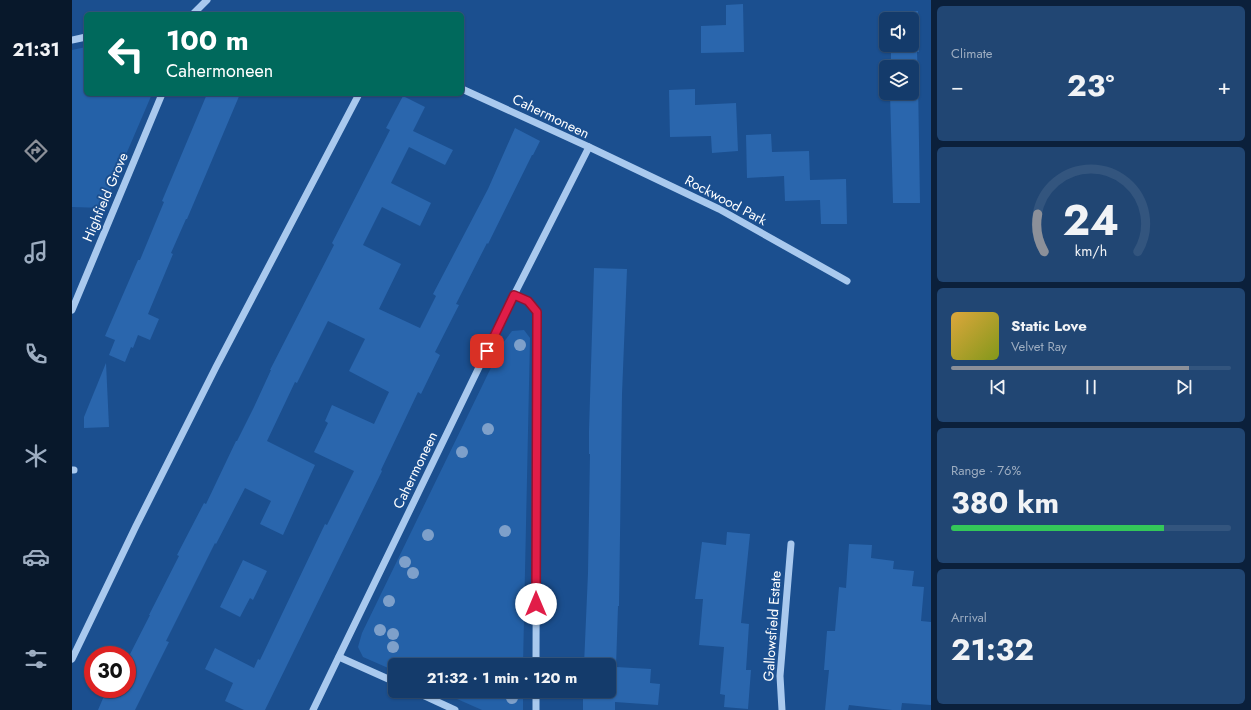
<!DOCTYPE html>
<html lang="en">
<head>
<meta charset="utf-8">
<style>
	body { margin:0; font-family:Jost,sans-serif; background:#214673; color:#f1f3f6; height:100vh; display:flex; flex-direction:column; font-size:15px; white-space:nowrap }
	* { box-sizing:border-box; margin:0 }
	p { font-size:13px; color:#9dadc1 }
	.icon { flex:none; width:22px; height:22px; fill:none; stroke:currentColor; stroke-width:2; stroke-linecap:round; stroke-linejoin:round }
	.map { position:relative; flex:1; overflow:hidden }
	.details { display:flex; flex-direction:column; gap:6px; padding:6px; background:#0b203b; width:320px }
	.details>* { flex:none }
	.guide { position:absolute; left:12px; top:12px; width:380px; height:84px; border-radius:6px; box-shadow:0 1px 3px #0004,0 0 0 1px #33557e; background:#00695c; color:#fff; overflow:hidden }
	.fabs { position:absolute; left:807px; top:12px; display:grid; gap:8px }
	.fabs a { display:grid; place-items:center; width:40px; height:40px; border-radius:6px; background:#143b6b; box-shadow:0 1px 3px #0004,0 0 0 1px #33557e; font-size:20px }
	.speed { position:absolute; left:12px; top:646px; display:flex; gap:8px; font-size:20px; font-weight:700; text-align:center }
	.speed>* { display:grid; place-content:center; width:52px; height:52px; border-radius:50%; background:#143b6b; box-shadow:0 1px 3px #0004,0 0 0 1px #33557e; line-height:1 }
	.speed .limit { border:6px solid #d22; background:#fff; color:#111 }
	.pin { position:absolute; display:grid; place-items:center; width:34px; height:34px; color:#fff; margin:-17px; border-radius:8px; box-shadow:0 2px 6px #0006 }
	.me { position:absolute; width:44px; margin:-22px; rotate:0deg; stroke-linejoin:round; filter:drop-shadow(0 0 3px #0008) }
	.turn { display:flex; align-items:center; gap:14px; height:84px; padding:0 16px; font-size:18px }
	.turn .icon { width:52px; height:52px; stroke-width:2.5 }
	.turn b { display:block; font-size:28px; line-height:34px }
	.big { font-size:30px; font-weight:700; line-height:1.1 }
	.details .card { flex:1; display:flex; flex-direction:column; justify-content:center; gap:6px; min-width:0; padding:0 14px; border-radius:6px; background:#214673 }
	.details .dial { align-items:center; gap:0 }
	.dial svg { height:104px; overflow:visible; fill:none; stroke:#33557e; stroke-width:7; stroke-linecap:round; text-anchor:middle }
	.dial text { fill:#f1f3f6; stroke:none }
	.song { display:flex; align-items:center; gap:12px }
	.cover { width:48px; height:48px; border-radius:6px; background:linear-gradient(135deg,hsl(40 70% 55%),hsl(70 70% 35%)) }
	.played { height:4px; border-radius:2px; background:linear-gradient(90deg,#8c9099 85%,#33557e 85%) }
	.keys { display:flex; justify-content:space-around; direction:ltr }
	.heat { display:flex; justify-content:space-between; align-items:center; font-size:22px; direction:ltr }
	.charge { height:6px; border-radius:3px; background:linear-gradient(90deg,#34c759 76%,#33557e 0) }
	.trip { position:absolute; left:316px; top:658px; width:228px; height:40px; border-radius:6px; background:#143b6b; box-shadow:0 1px 3px #0004,0 0 0 1px #33557e; font-weight:700; line-height:40px; text-align:center }
	main { display:flex; flex:1; min-height:0 }
	.tab-bar { display:flex; flex-direction:column; width:72px; justify-content:space-around; align-items:center; background:#08182b; color:#9dadc1 }
	.tab-bar .icon { width:28px; height:28px }
	.tab-bar .current { color:#8c9099 }
	.tab-bar b { font-size:18px; color:#f1f3f6 }
	.map>svg:first-child { display:block }
	.green { fill:#2461a8 }
	.building { fill:#2a66ad }
	.lines { fill:none; stroke-linecap:round; stroke-linejoin:round }
	.minor { stroke:#a9c9ee; stroke-width:7 }
	.tree { fill:#7ea0ca }
	.route-casing { stroke:#92132f; stroke-width:10 }
	.route { stroke:#e11d48; stroke-width:7 }
	.labels { text-anchor:middle; dominant-baseline:central; stroke-width:4; stroke-linejoin:round; paint-order:stroke }
	.street-label { font-size:14px; fill:#fff; stroke:#1b4f8f }
</style>
</head>
<body>
<main>
<nav class="tab-bar">
<b>21:31</b>
<svg class="icon current" aria-label="directions" viewBox="0 0 24 24"><path d="M12 3l9 9-9 9-9-9zM9 14v-3h6M13 9l2 2-2 2"/></svg>
<svg class="icon" aria-label="music" viewBox="0 0 24 24"><path d="M9 18V5l10-2v13"/><circle cx="6" cy="18" r="3"/><circle cx="16" cy="16" r="3"/></svg>
<svg class="icon" aria-label="phone" viewBox="0 0 24 24"><path d="M5 4h4l2 5-3 2q2 4 5 5l2-3 5 2v4C11 20 4 13 5 4z"/></svg>
<svg class="icon" aria-label="climate" viewBox="0 0 24 24"><path d="M12 3v18M4 7l16 10M4 17L20 7"/></svg>
<svg class="icon" aria-label="car" viewBox="0 0 24 24"><path d="M5 17H2v-5l4-1 3-4h7l3 4 3 1v5h-3M9 17h6M6 11h13"/><circle cx="7" cy="17" r="2"/><circle cx="17" cy="17" r="2"/></svg>
<svg class="icon" aria-label="filters" viewBox="0 0 24 24"><path d="M4 7h16M4 17h16"/><circle cx="9" cy="7" r="2"/><circle cx="15" cy="17" r="2"/></svg>
</nav>
<div class="map">
<svg width="859" height="710" viewBox="0 0 859 710">
	<rect width="100%" height="100%" fill="#1b4f8f"/>
	<g class="green">
		<polygon points="14,47 14,94 80,94 31,208 0,207 0,50"/>
		<polygon points="452,330 458,338 451,665 323,665 323,671 291,657 286,647 290,633 431,343 440,331"/>
		<polygon points="367,691 451,691 451,710 410,710"/>
	</g>
	<g class="building">
		<polygon points="671,4 672,52 629,53 629,26 654,25 654,5"/>
		<polygon points="819,11 846,11 847,52 845,52 846,81 848,203 821,203 818,93 840,93 840,67 818,67 817,61 819,61 819,45 840,45 840,19 819,19"/>
		<polygon points="623,89 623,105 664,103 666,151 640,153 639,136 598,137 597,90"/>
		<polygon points="135,94 168,94 115,219 114,219 99,253 101,254 76,314 87,319 78,340 66,335 61,348 59,347 53,362 37,355 43,340 33,336 66,260 68,260 92,202 90,201"/>
		<polygon points="331,96 353,107 341,131 381,150 373,165 337,147 319,183 359,203 348,226 310,207 291,245 329,264 307,309 348,328 364,296 361,294 416,189 443,128 468,141 461,155 460,155 416,244 415,243 384,304 387,305 363,352 368,355 349,394 346,392 309,470 310,471 193,710 172,710 153,701 161,683 133,669 143,648 182,668 186,659 188,660 253,524 255,525 282,471 242,452 256,423 253,421 260,405 302,424 317,392 277,371 293,339 256,321 225,383 223,382 195,441 243,465 211,535 188,524 199,501 173,488 144,544 143,543 94,641 97,642 63,710 26,710 35,689 55,689 55,660 78,615 77,615 107,556 105,555 132,503 134,504 164,441 165,441 182,407 199,370 198,370 262,245 260,243 318,130 314,128"/>
		<polygon points="699,134 700,152 737,151 738,180 774,179 775,224 749,224 748,200 713,201 712,176 675,178 674,135"/>
		<polygon points="522,268 555,269 550,394 547,606 546,606 544,667 579,669 578,683 588,684 586,705 543,702 543,710 511,710 511,691 537,691 537,665 512,665 516,573 518,454 517,454 517,431"/>
		<polygon points="34,363 37,427 12,428 12,417"/>
		<polygon points="655,532 678,534 669,623 677,624 674,670 679,670 676,709 652,707 653,695 648,694 652,647 627,645 631,599 623,599 630,542 654,545"/>
		<polygon points="777,544 800,545 799,558 822,561 821,569 842,571 840,586 852,587 849,621 859,622 859,705 830,703 829,710 820,710 777,705 776,710 753,710 757,670 752,670 755,631 763,631 767,587 774,588"/>
		<polygon points="171,560 195,571 181,600 178,598 168,617 148,607"/>
	</g>
	<g class="lines">
		<g class="minor">
			<polyline points="121,14 135,0"/>
			<polyline points="0,40 14,37"/>
			<polyline points="390,89 517,147 647,209 775,281"/>
			<polyline points="442,295 456,301 465,312 464,665"/>
			<polyline points="0,310 90,94"/>
			<polyline points="0,470 2,470"/>
			<polyline points="267,657 323,682"/>
			<polyline points="0,659 64,526 144,367 287,94"/>
			<polyline points="342,691 383,710"/>
			<polyline points="241,710 442,295 517,147"/>
			<polyline points="464,710 464,691"/>
			<polyline points="710,710 708,676 719,544"/>
		</g>
	</g>
	<g class="tree">
		<circle cx="448" cy="345" r="6"/>
		<circle cx="416" cy="429" r="6"/>
		<circle cx="390" cy="452" r="6"/>
		<circle cx="433" cy="531" r="6"/>
		<circle cx="356" cy="535" r="6"/>
		<circle cx="333" cy="562" r="6"/>
		<circle cx="341" cy="573" r="6"/>
		<circle cx="317" cy="601" r="6"/>
		<circle cx="308" cy="630" r="6"/>
		<circle cx="321" cy="634" r="6"/>
		<circle cx="321" cy="647" r="6"/>
		<circle cx="440" cy="698" r="6"/>
	</g>
	<g class="lines">
		<g class="route-casing">
			<polyline id="route" points="415,351 442,295 456,301 465,312 464,604"/>
		</g>
		<use href="#route" class="route"/>
	</g>
	<g class="labels">
		<g class="street-label">
			<text transform="translate(479 116) rotate(26)">Cahermoneen</text>
			<text transform="translate(33 197) rotate(-67)">Highfield Grove</text>
			<text transform="translate(654 200) rotate(28)">Rockwood Park</text>
			<text transform="translate(343 470) rotate(-64)">Cahermoneen</text>
			<text transform="translate(700 626) rotate(-86)">Gallowsfield Estate</text>
		</g>
	</g>
</svg>
<div class="fabs">
<a><svg class="icon" aria-label="sound" viewBox="0 0 24 24"><path d="M4 9h4l5-4v14l-5-4H4zM17 9q2 3 0 6"/></svg></a>
<a><svg class="icon" aria-label="layers" viewBox="0 0 24 24"><path d="M12 4l9 5-9 5-9-5zM3 14l9 5 9-5"/></svg></a>
</div>
<div class="speed"><div class="limit">30</div></div>
<div class="pin" style="left:415px;top:351px;background:#d93025"><svg class="icon" aria-label="arrive" viewBox="0 0 24 24"><path d="M6 21V4h12l-3 4 3 4H6"/></svg></div>
<svg class="me" style="left:464px;top:604px" viewBox="-20 -20 40 40"><circle r="19" fill="#fff"/><path d="M0-13L10 11 0 6-10 11z" fill="#e11d48"/></svg>
<div class="trip">21:32 · 1 min · 120 m</div>
<div class="guide">
<div class="turn"><svg class="icon" aria-label="left" viewBox="0 0 24 24"><path d="M17 20v-9H6M10 6l-5 5 5 5"/></svg><div><b>100 m</b>Cahermoneen</div></div>
</div>
</div>
<section class="details">
<div class="card"><p>Climate</p>
<div class="heat"><a>−</a><b class="big">23°</b><a>+</a></div>
</div>
<div class="card dial"><svg viewBox="0 0 100 80">
<path d="M14 69A42 42 0 1 1 86 69"/>
<path d="M14 69A42 42 0 0 1 9 40" stroke="#8c9099"/>
<text x="50" y="56" font-size="32" font-weight="700">24</text>
<text x="50" y="72" font-size="11">km/h</text>
</svg></div>
<div class="card">
<div class="song"><i class="cover"></i><div><b>Static Love</b><p>Velvet Ray</p></div></div>
<div class="played"></div>
<div class="keys"><svg class="icon" aria-label="previous" viewBox="0 0 24 24"><path d="M18 5L8 12l10 7zM5 5v14"/></svg><svg class="icon" aria-label="pause" viewBox="0 0 24 24"><path d="M8 5v14M16 5v14"/></svg><svg class="icon" aria-label="next" viewBox="0 0 24 24"><path d="M6 5l10 7-10 7zM19 5v14"/></svg></div>
</div>
<div class="card"><p>Range · 76%</p><b class="big">380 km</b><div class="charge"></div></div>
<div class="card"><p>Arrival</p><b class="big">21:32</b></div>
</section>
</main>
</body>
</html>
